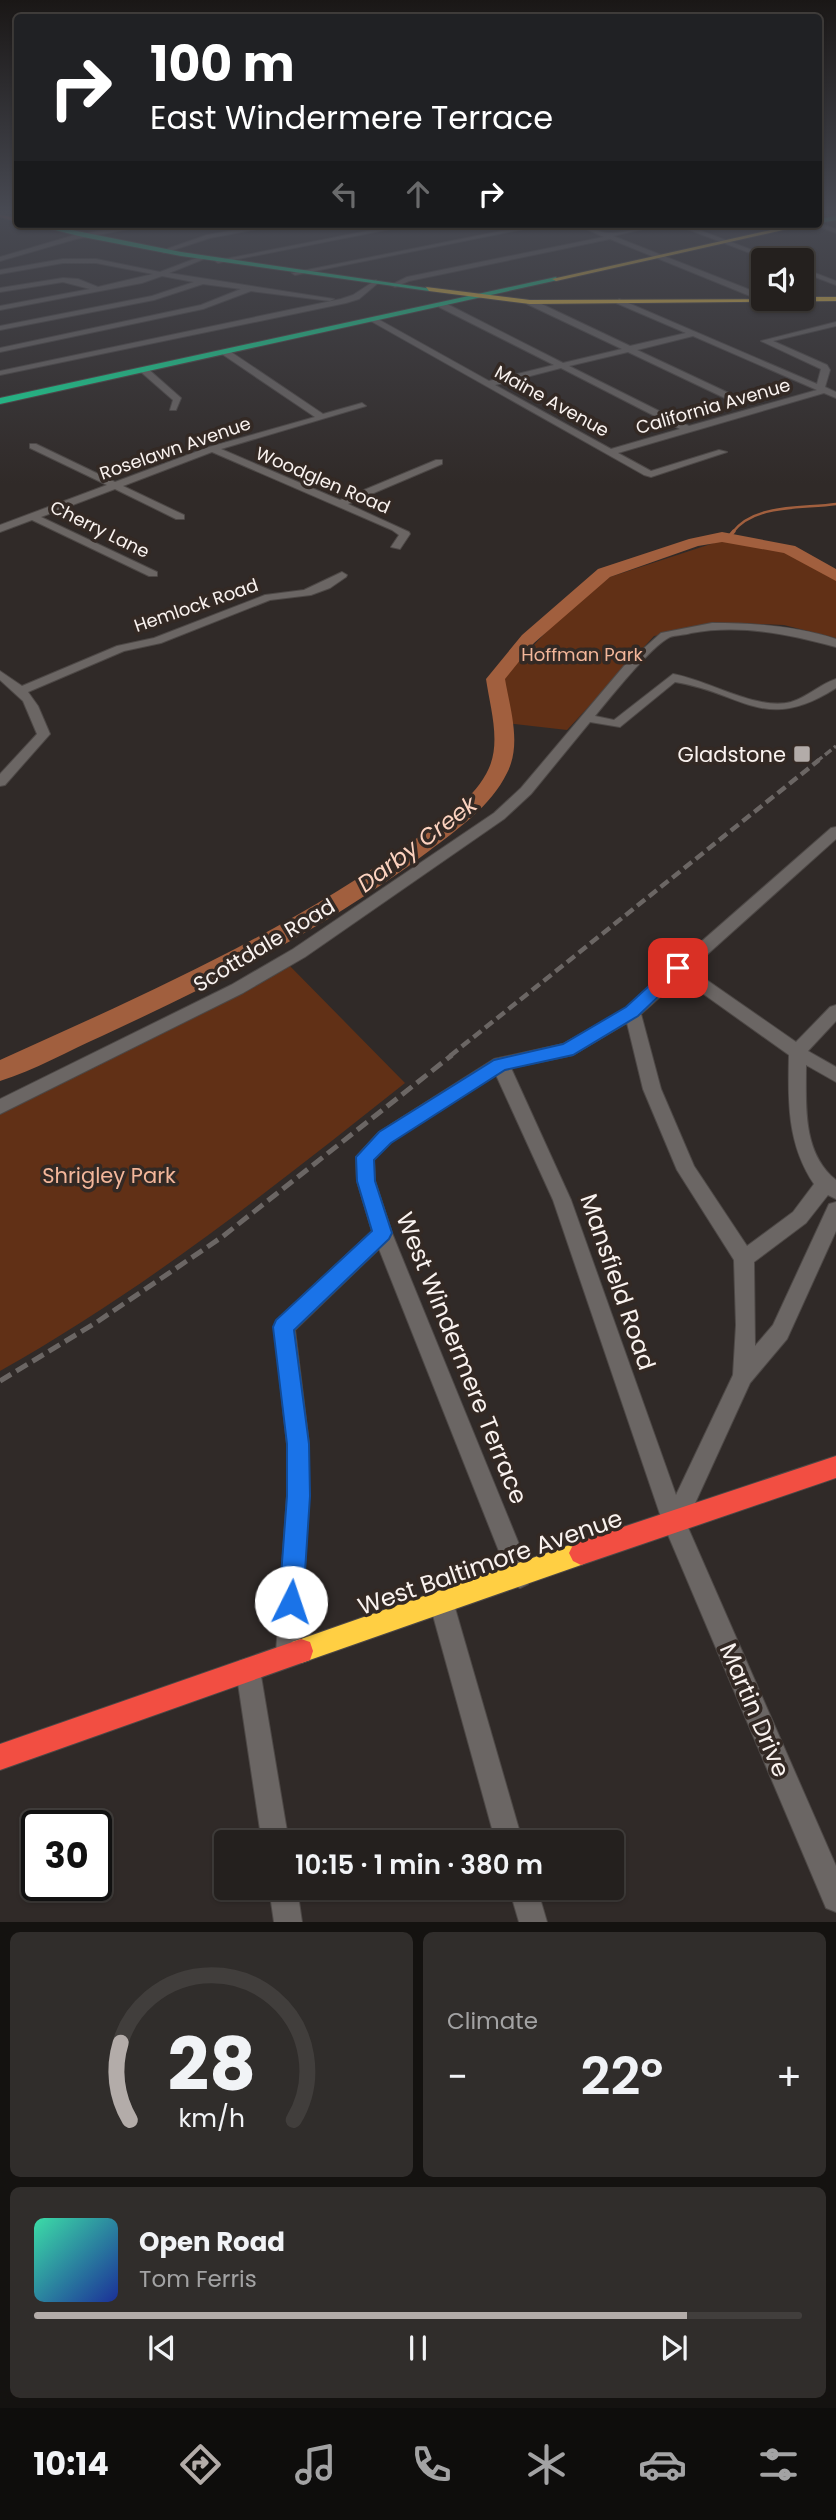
<!DOCTYPE html>
<html lang="en">
<head>
<meta charset="utf-8">
<style>
	body { margin:0; font-family:Poppins,sans-serif; background:#302d2b; color:#f1f3f6; height:100vh; display:flex; flex-direction:column; font-size:26px; white-space:nowrap }
	* { box-sizing:border-box; margin:0 }
	p { font-size:23px; color:#a3a3a4 }
	.icon { flex:none; width:38px; height:38px; fill:none; stroke:currentColor; stroke-width:2; stroke-linecap:round; stroke-linejoin:round }
	.map { position:relative; height:1922px; overflow:hidden }
	.side { display:flex; flex-direction:column; gap:10px; padding:10px; background:#141210; flex:1 }
	.side>* { flex:none }
	.hud { position:absolute; left:14px; top:14px; width:808px; height:214px; border-radius:7px; box-shadow:0 2px 5px #0004,0 0 0 2px #413e3c; background:#202124; color:#fff; overflow:hidden }
	.tools { position:absolute; left:751px; top:248px; display:grid; gap:14px }
	.tools a { display:grid; place-items:center; width:63px; height:63px; border-radius:7px; background:#24201e; box-shadow:0 2px 5px #0004,0 0 0 2px #413e3c; font-size:35px }
	.speed { position:absolute; left:21px; top:1810px; display:flex; gap:14px; font-size:35px; font-weight:700; text-align:center }
	.speed>* { display:grid; place-content:center; width:91px; height:91px; border-radius:50%; background:#24201e; box-shadow:0 2px 5px #0004,0 0 0 2px #413e3c; line-height:1 }
	.speed .limit { border:4px solid #111; border-radius:10px; background:#fff; color:#111 }
	.pin { position:absolute; display:grid; place-items:center; width:60px; height:60px; color:#fff; margin:-30px; border-radius:14px; box-shadow:0 4px 10px #0006 }
	.me { position:absolute; width:77px; margin:-38px; rotate:4deg; stroke-linejoin:round; filter:drop-shadow(0 0 5px #0008) }
	.turn { display:flex; align-items:center; gap:24px; height:147px; padding:0 21px; font-size:32px }
	.turn .icon { width:91px; height:91px; stroke-width:2.5 }
	.turn b { display:block; font-size:49px; line-height:60px }
	.lanes { display:flex; align-items:center; height:66px; padding:0 21px; background:#0003; justify-content:center; gap:35px; direction:ltr }
	.lanes .off { opacity:.35 }
	.big { font-size:52px; font-weight:600; line-height:1.1 }
	.side .widget { flex:1; display:flex; flex-direction:column; justify-content:center; gap:10px; min-width:0; padding:0 24px; border-radius:10px; background:#302d2b }
	.side .dial { align-items:center; gap:0 }
	.dial svg { height:182px; overflow:visible; fill:none; stroke:#413e3c; stroke-width:7; stroke-linecap:round; text-anchor:middle }
	.dial text { fill:#f1f3f6; stroke:none }
	.song { display:flex; align-items:center; gap:21px }
	.cover { width:84px; height:84px; border-radius:10px; background:linear-gradient(135deg,hsl(160 70% 55%),hsl(230 70% 35%)) }
	.played { height:7px; border-radius:4px; background:linear-gradient(90deg,#b3aca9 85%,#413e3c 85%) }
	.keys { display:flex; justify-content:space-around; direction:ltr }
	.heat { display:flex; justify-content:space-between; align-items:center; font-size:38px; direction:ltr }
	.side .tiles { flex:1; display:grid; gap:10px; grid-template-columns:1fr 1fr }
	.widget:last-child { grid-column:span 2 }
	.trip { position:absolute; left:214px; top:1830px; width:410px; height:70px; border-radius:7px; background:#24201e; box-shadow:0 2px 5px #0004,0 0 0 2px #413e3c; font-weight:600; line-height:70px; text-align:center }
	.tabs { display:flex; height:112px; justify-content:space-around; align-items:center; background:#0e0d0c; color:#a3a3a4 }
	.tabs .icon { width:49px; height:49px }
	.tabs .selected { color:#b3aca9 }
	.tabs b { font-size:32px; color:#f1f3f6 }
	.map>svg:first-child { display:block }
	.green { fill:#613016 }
	.lines { fill:none; stroke-linecap:round; stroke-linejoin:round }
	.stream-far1 { stroke:#a15f3e; stroke-width:2.5 }
	.stream { stroke:#a15f3e; stroke-width:3.5 }
	.river { fill:#a15f3e; fill-rule:evenodd }
	.street-casing { stroke:#4d4846; stroke-width:2 }
	.fast-casing { stroke:#4d4846; stroke-width:2 }
	.slow-casing { stroke:#4d4846; stroke-width:2 }
	.jam-casing { stroke:#4d4846; stroke-width:2 }
	.street { fill:#6b6664; fill-rule:evenodd }
	.fast { fill:#16e098; fill-rule:evenodd }
	.slow { fill:#ffcf43; fill-rule:evenodd }
	.jam { fill:#f24e42; fill-rule:evenodd }
	.rail-far2 { stroke:#6b6664; stroke-width:3.5; stroke-dasharray:8 3.5; stroke-linecap:butt }
	.rail-far1 { stroke:#6b6664; stroke-width:4.5; stroke-dasharray:10 5; stroke-linecap:butt }
	.rail { stroke:#6b6664; stroke-width:5; stroke-dasharray:13 6; stroke-linecap:butt }
	.route { fill:#1a73e8; stroke:#114b97; stroke-width:2 }
	.poi-dot { fill:#b3aca9; stroke:#332924; stroke-width:2.5 }
	.labels { text-anchor:middle; dominant-baseline:central; stroke-width:7; stroke-linejoin:round; paint-order:stroke }
	.far-street-label { font-size:18px; fill:#f9f2ef; stroke:#332924 }
	.far-park-label { font-size:18px; fill:#f3b69a; stroke:#332924 }
	.poi-label { font-size:21px; fill:#f9f2ef; stroke:#332924; text-anchor:end }
	.street-label { font-size:21px; fill:#f9f2ef; stroke:#332924 }
	.park-label { font-size:21px; fill:#f3b69a; stroke:#332924 }
	.water-label { font-size:23px; font-style:italic; fill:#fcd2bf; stroke:#332924 }
	.near-street-label { font-size:24px; fill:#f9f2ef; stroke:#332924 }
</style>
</head>
<body>
<div class="map">
<svg width="836" height="1922" viewBox="0 0 836 1922">
	<rect width="100%" height="100%" fill="#302a28"/>
	<g class="green">
		<polygon points="720,541 788,552 836,580 836,638 784,625 735,623 654,636 567,730 506,723 501,680 566,611 610,577"/>
		<path d="M285 961 405 1083C275 1186 146 1289 0 1371V1107Z"/>
	</g>
	<g class="lines">
		<path class="stream-far1" d="M732 533C754 503 803 509 836 504"/>
		<polyline class="stream" points="728,538 734,531"/>
		<path class="river" d="M722 532 795 546 836 569V581L784 553 722 542 698 546 610 577 534 643 505 679C510 709 522 744 507 773 491 806 458 829 429 851 328 927 216 983 102 1036 68 1051 35 1070 0 1081V1060C144 995 289 931 417 838 442 819 476 798 489 768 501 741 490 707 486 679L522 635 598 569 689 539Z"/>
		<g class="street-casing">
			<g id="street">
				<polygon points="819,223 836,229 836,233 812,224"/>
				<polygon points="141,224 155,224 76,239 0,261 0,257 75,235"/>
				<polygon points="269,224 283,224 210,238 164,253 161,251 207,235"/>
				<polygon points="403,224 416,224 218,263 215,261"/>
				<polygon points="536,224 549,224 295,275 292,273"/>
				<path d="M575 224C587 224 597 233 608 233 627 234 646 224 665 224L613 236 763 295V299H766L760 300 610 239 409 281 395 287 391 285 407 277 604 237Z"/>
				<polygon points="674,224 683,224 781,261 771,261"/>
				<polygon points="202,256 204,259 169,273 334,299 330,301 251,291 203,309 0,352 0,348 201,305 241,289 203,284 154,300 0,330 0,326 152,296 194,282 162,276 142,283 0,310 0,306 90,289 63,282 0,292 0,288 63,278 78,279 98,287 153,274 96,263 63,263 0,274 0,270 63,259 96,259 160,272"/>
				<polygon points="802,268 836,281 836,285 802,272"/>
				<polygon points="376,280 378,283 359,299 346,303 0,375 0,371 341,299 353,295"/>
				<path d="M619 299 817 384 821 369 761 341 836 322V326L773 341 827 365 830 370 825 387 836 392V398L824 393 618 453 651 471 719 450 727 452 651 477 644 475 369 320 376 318 489 381 554 365 439 307V303H445L563 363 622 349 527 304V300H533L630 346 686 333 616 303ZM693 336 817 390 689 426 569 366 628 352 729 400H735V396L637 350ZM561 368 680 429 611 449 495 385Z"/>
				<polygon points="222,350 228,350 323,414 362,403 366,406 221,449 340,500 436,460 442,460 442,464 348,504 409,532 410,534 400,549 391,547 399,535 392,530 212,452 123,486 184,515 184,519 176,519 115,489 41,517 157,572 157,576 149,576 32,520 0,532 0,525 107,485 30,448 30,444 36,444 115,482 209,447 315,417 222,354"/>
				<polygon points="141,368 147,368 181,398 176,410 170,410 173,400 141,372"/>
				<polygon points="342,572 347,575 346,577 330,588 311,595 270,600 161,643 124,651 28,692 38,706 50,734 5,785 0,786 0,774 37,734 23,701 0,680 0,671 22,686 117,646 154,638 265,595 304,590"/>
				<path d="M712 623C754 623 796 626 836 639V647C788 634 741 624 691 633 685 635 676 635 670 637 651 646 610 698 595 716L614 720 673 674C708 680 757 711 791 702 808 697 820 684 836 679V688C764 734 744 693 675 682L620 727 590 722 531 794 504 819 305 957 243 993 0 1114V1099L231 985 293 949 494 813 521 788 624 666 661 633Z"/>
				<path d="M836 827V839L691 969 796 1042 830 1007 836 1005V1021L808 1051 836 1067V1082L806 1065C806 1105 802 1153 836 1180V1199L828 1195 806 1223 754 1262 755 1346 773 1325 829 1204 836 1202V1231L787 1339 750 1383 686 1523 836 1866V1912L826 1908 663 1523 553 1200 496 1075 391 1142 374 1159 375 1181 392 1233 532 1576 528 1584 520 1588 512 1584 379 1249 295 1330 309 1444V1496L300 1653 297 1662 288 1665 279 1662 276 1653 287 1496V1444L274 1327 277 1320 372 1231 357 1181 356 1157 379 1132 494 1059 563 1044 626 1008 671 969 672 964 678 962 831 828ZM681 978 789 1055C788 1101 787 1144 814 1184L793 1212 747 1246 694 1166 661 1089 641 1014ZM627 1023 643 1089 677 1170 734 1260 736 1325 733 1375 676 1495 571 1200 511 1068 573 1055Z"/>
				<polygon points="441,1589 449,1593 453,1601 523,1843 496,1843 429,1601 433,1593"/>
				<polygon points="248,1658 257,1661 260,1670 289,1843 262,1843 236,1670 239,1661"/>
				<polygon points="269,1888 297,1888 302,1922 274,1922"/>
				<polygon points="509,1888 537,1888 547,1922 519,1922"/>
			</g>
		</g>
		<g class="fast-casing">
			<g id="fast">
				<polygon points="836,216 836,220 819,223 819,219"/>
				<polygon points="31,224 42,224 181,252 433,289 429,291 181,256 83,237"/>
				<polygon points="556,277 558,280 0,404 0,398"/>
			</g>
		</g>
		<g class="slow-casing">
			<g id="slow">
				<polygon points="798,224 810,224 556,281 552,279"/>
				<polygon points="426,287 530,300 802,299 802,297 836,297 836,301 530,304 429,291"/>
				<polygon points="581,1541 589,1545 593,1553 589,1561 581,1565 301,1663 292,1660 289,1651 292,1642 301,1639"/>
			</g>
		</g>
		<g class="jam-casing">
			<g id="jam">
				<polygon points="0,215 18,218 18,222 0,217"/>
				<polygon points="836,1456 836,1478 581,1565 573,1561 569,1553 573,1545 581,1541"/>
				<polygon points="301,1639 310,1642 313,1651 310,1660 0,1770 0,1744"/>
			</g>
		</g>
		<use href="#street" class="street"/>
		<use href="#fast" class="fast"/>
		<use href="#slow" class="slow"/>
		<use href="#jam" class="jam"/>
		<polyline class="rail-far2" points="816,762 836,746"/>
		<polyline class="rail-far1" points="450,1056 819,760"/>
		<polyline class="rail" points="0,1381 97,1322 222,1237 452,1055"/>
	</g>
	<linearGradient id="sky" x2="0" y2="1"><stop stop-color="#1a1716"/><stop offset="0.44" stop-color="#484a53"/><stop offset="1" stop-color="#484a53" stop-opacity="0"/></linearGradient>
	<rect width="836" height="484" fill="url(#sky)"/>
	<polygon class="route" points="678,963 684,964 686,968 684,972 638,1016 573,1055 505,1070 391,1143 374,1160 375,1181 392,1233 389,1239 294,1330 309,1444 310,1496 303,1602 300,1611 291,1614 283,1611 279,1602 287,1496 287,1444 273,1327 276,1320 372,1231 357,1181 356,1157 379,1132 494,1060 563,1044 626,1007 673,964"/>
	<rect class="poi-dot" x="793" y="745" width="18" height="18" rx="3.5"/>
	<g class="labels">
		<g class="far-street-label">
			<text transform="translate(552 401) rotate(29)">Maine Avenue</text>
			<text transform="translate(713 406) rotate(-16)">California Avenue</text>
			<text transform="translate(175 448) rotate(-19)">Roselawn Avenue</text>
			<text transform="translate(323 480) rotate(23)">Woodglen Road</text>
			<text transform="translate(100 529) rotate(26)">Cherry Lane</text>
			<text transform="translate(196 605) rotate(-19)">Hemlock Road</text>
		</g>
		<g class="far-park-label">
			<text x="582" y="654">Hoffman Park</text>
		</g>
		<g class="poi-label">
			<text x="786" y="754">Gladstone</text>
		</g>
		<g class="street-label">
			<text transform="translate(264 945) rotate(-31)">Scottdale Road</text>
		</g>
		<g class="park-label">
			<text x="109" y="1175">Shrigley Park</text>
		</g>
		<g class="water-label">
			<text transform="translate(417 844) rotate(-37)">Darby Creek</text>
		</g>
		<g class="near-street-label">
			<text transform="translate(618 1282) rotate(71)">Mansfield Road</text>
			<text transform="translate(462 1358) rotate(68)">West Windermere Terrace</text>
			<text transform="translate(490 1562) rotate(-19)">West Baltimore Avenue</text>
			<text transform="translate(755 1710) rotate(67)">Martin Drive</text>
		</g>
	</g>
</svg>
<div class="tools">
<a><svg class="icon" aria-label="sound" viewBox="0 0 24 24"><path d="M4 9h4l5-4v14l-5-4H4zM17 9q2 3 0 6"/></svg></a>
</div>
<div class="speed"><div class="limit">30</div></div>
<div class="pin" style="left:678px;top:968px;background:#d93025"><svg class="icon" aria-label="arrive" viewBox="0 0 24 24"><path d="M6 21V4h12l-3 4 3 4H6"/></svg></div>
<svg class="me" style="left:291px;top:1602px" viewBox="-20 -20 40 40"><circle r="19" fill="#fff"/><path d="M0-13L10 11 0 6-10 11z" fill="#1a73e8"/></svg>
<div class="trip">10:15 · 1 min · 380 m</div>
<div class="hud">
<div class="turn"><svg class="icon" aria-label="right" viewBox="0 0 24 24"><path d="M7 20v-9h11M14 6l5 5-5 5"/></svg><div><b>100 m</b>East Windermere Terrace</div></div>
<div class="lanes"><svg class="icon off" aria-label="left" viewBox="0 0 24 24"><path d="M17 20v-9H6M10 6l-5 5 5 5"/></svg><svg class="icon off" aria-label="ahead" viewBox="0 0 24 24"><path d="M12 20V5M6 11l6-6 6 6"/></svg><svg class="icon" aria-label="right" viewBox="0 0 24 24"><path d="M7 20v-9h11M14 6l5 5-5 5"/></svg></div>
</div>
</div>
<section class="side">
<div class="tiles">
<div class="widget dial"><svg viewBox="0 0 100 80">
<path d="M14 69A42 42 0 1 1 86 69"/>
<path d="M14 69A42 42 0 0 1 10 35" stroke="#b3aca9"/>
<text x="50" y="56" font-size="32" font-weight="700">28</text>
<text x="50" y="72" font-size="11">km/h</text>
</svg></div>
<div class="widget"><p>Climate</p>
<div class="heat"><a>−</a><b class="big">22°</b><a>+</a></div>
</div>
<div class="widget">
<div class="song"><i class="cover"></i><div><b>Open Road</b><p>Tom Ferris</p></div></div>
<div class="played"></div>
<div class="keys"><svg class="icon" aria-label="previous" viewBox="0 0 24 24"><path d="M18 5L8 12l10 7zM5 5v14"/></svg><svg class="icon" aria-label="pause" viewBox="0 0 24 24"><path d="M8 5v14M16 5v14"/></svg><svg class="icon" aria-label="next" viewBox="0 0 24 24"><path d="M6 5l10 7-10 7zM19 5v14"/></svg></div>
</div>
</div>
</section>
<nav class="tabs">
<b>10:14</b>
<svg class="icon selected" aria-label="directions" viewBox="0 0 24 24"><path d="M12 3l9 9-9 9-9-9zM9 14v-3h6M13 9l2 2-2 2"/></svg>
<svg class="icon" aria-label="music" viewBox="0 0 24 24"><path d="M9 18V5l10-2v13"/><circle cx="6" cy="18" r="3"/><circle cx="16" cy="16" r="3"/></svg>
<svg class="icon" aria-label="phone" viewBox="0 0 24 24"><path d="M5 4h4l2 5-3 2q2 4 5 5l2-3 5 2v4C11 20 4 13 5 4z"/></svg>
<svg class="icon" aria-label="climate" viewBox="0 0 24 24"><path d="M12 3v18M4 7l16 10M4 17L20 7"/></svg>
<svg class="icon" aria-label="car" viewBox="0 0 24 24"><path d="M5 17H2v-5l4-1 3-4h7l3 4 3 1v5h-3M9 17h6M6 11h13"/><circle cx="7" cy="17" r="2"/><circle cx="17" cy="17" r="2"/></svg>
<svg class="icon" aria-label="filters" viewBox="0 0 24 24"><path d="M4 7h16M4 17h16"/><circle cx="9" cy="7" r="2"/><circle cx="15" cy="17" r="2"/></svg>
</nav>
</body>
</html>
